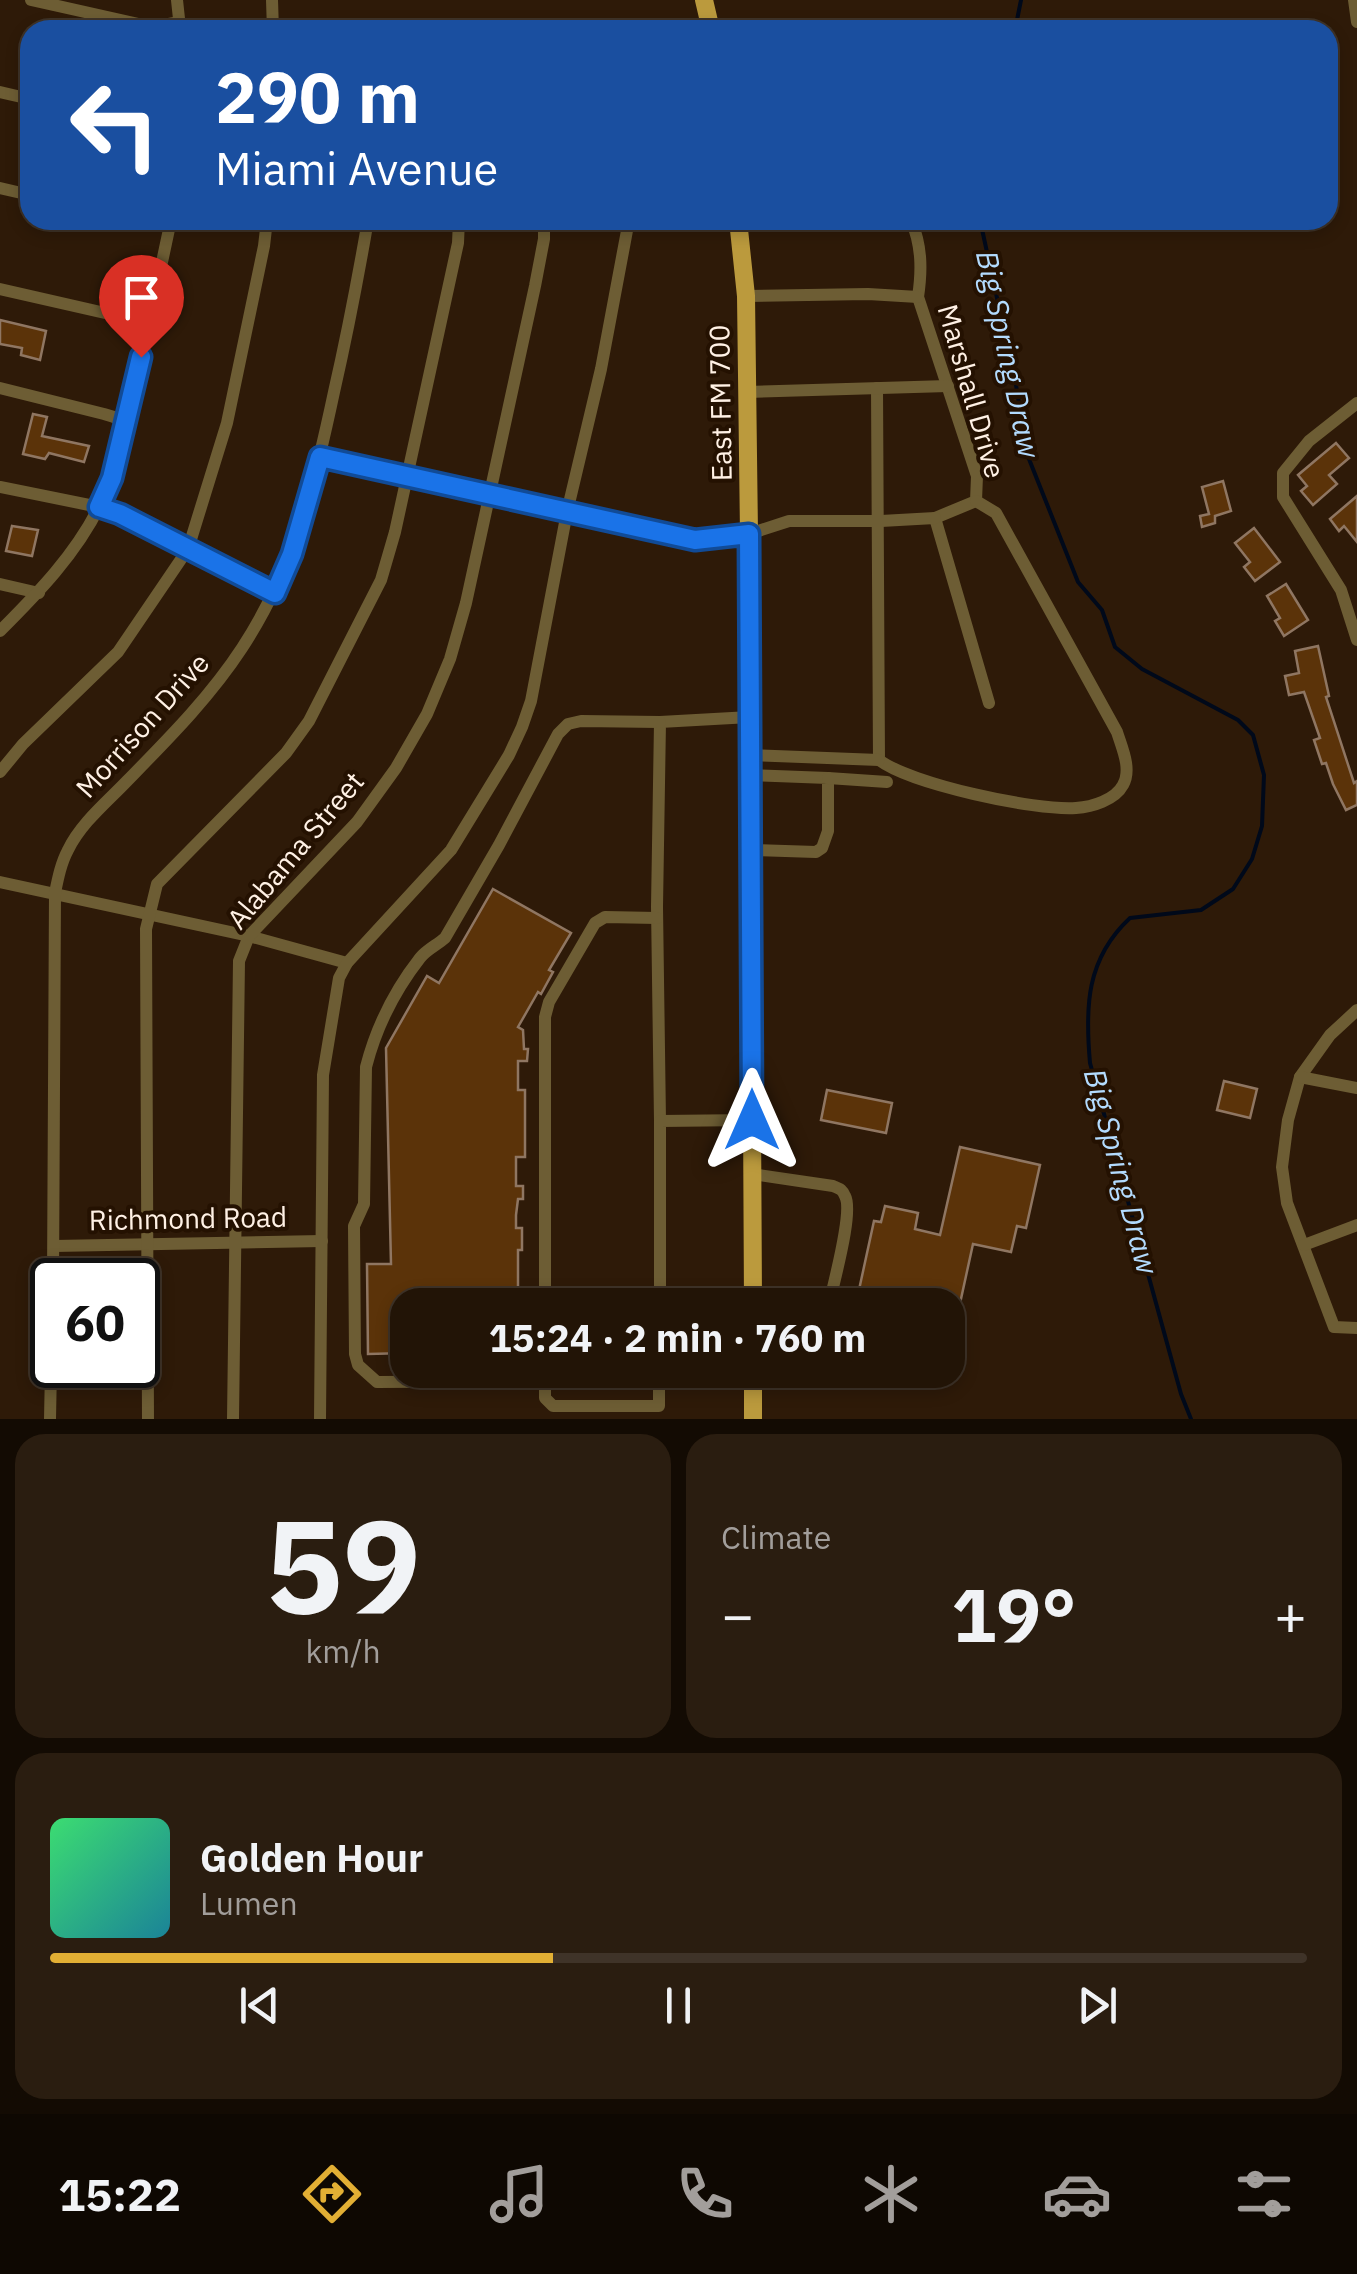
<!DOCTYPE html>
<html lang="en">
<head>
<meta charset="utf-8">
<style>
	body { margin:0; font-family:"IBM Plex Sans",sans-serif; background:#2a1d10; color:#f1f3f6; height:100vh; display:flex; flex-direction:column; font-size:38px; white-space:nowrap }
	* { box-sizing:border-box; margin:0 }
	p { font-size:32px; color:#a29e9b }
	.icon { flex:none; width:55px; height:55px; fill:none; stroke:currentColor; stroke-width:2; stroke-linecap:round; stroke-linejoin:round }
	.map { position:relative; height:1419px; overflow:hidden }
	.panel { display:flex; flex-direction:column; gap:15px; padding:15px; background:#130b03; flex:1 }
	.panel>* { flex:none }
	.hud { position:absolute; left:20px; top:20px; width:1318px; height:210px; border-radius:30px; box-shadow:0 5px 15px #0003,0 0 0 2px #3f3328; background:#1a4fa0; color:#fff; overflow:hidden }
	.speed { position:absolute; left:30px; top:1258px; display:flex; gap:20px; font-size:50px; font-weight:700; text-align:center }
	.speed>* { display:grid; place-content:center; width:130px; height:130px; border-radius:50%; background:#221406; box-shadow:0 5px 15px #0003,0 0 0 2px #3f3328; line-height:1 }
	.speed .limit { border:5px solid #111; border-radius:15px; background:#fff; color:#111 }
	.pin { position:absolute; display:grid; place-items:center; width:85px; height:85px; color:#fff; margin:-102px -42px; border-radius:50% 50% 50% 0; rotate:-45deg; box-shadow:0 0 10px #0007 }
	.pin .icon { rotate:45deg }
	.me { position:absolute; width:110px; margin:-55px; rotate:0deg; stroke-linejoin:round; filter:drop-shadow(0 0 8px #0008) }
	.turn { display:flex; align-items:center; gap:35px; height:210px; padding:0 30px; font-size:45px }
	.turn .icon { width:130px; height:130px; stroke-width:2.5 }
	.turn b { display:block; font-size:70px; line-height:85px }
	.big { font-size:75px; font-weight:700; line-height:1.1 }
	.panel .card { flex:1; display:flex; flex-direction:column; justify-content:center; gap:15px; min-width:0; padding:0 35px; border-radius:30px; background:#2a1d10 }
	.panel .dial { align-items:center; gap:0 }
	.dial b { font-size:130px; line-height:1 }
	.song { display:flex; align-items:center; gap:30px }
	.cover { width:120px; height:120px; border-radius:15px; background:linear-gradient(135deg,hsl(140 70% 55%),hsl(190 70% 35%)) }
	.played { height:10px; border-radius:5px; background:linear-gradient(90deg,#e2af34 40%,#3f3328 40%) }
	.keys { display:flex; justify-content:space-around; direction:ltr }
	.heat { display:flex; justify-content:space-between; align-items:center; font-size:55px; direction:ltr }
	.panel .tiles { flex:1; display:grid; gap:15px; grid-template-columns:1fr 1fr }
	.card:last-child { grid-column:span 2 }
	.trip { position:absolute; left:390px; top:1288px; width:575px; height:100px; border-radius:30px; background:#221406; box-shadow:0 5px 15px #0003,0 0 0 2px #3f3328; font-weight:700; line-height:100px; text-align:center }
	.menu { display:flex; height:160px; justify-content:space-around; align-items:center; background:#0e0802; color:#a29e9b }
	.menu .icon { width:70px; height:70px }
	.menu .on { color:#e2af34 }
	.menu b { font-size:45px; color:#f1f3f6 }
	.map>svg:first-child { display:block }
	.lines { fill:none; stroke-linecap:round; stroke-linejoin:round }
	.stream { stroke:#00091a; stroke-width:4 }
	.building { fill:#5b3309; stroke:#8f7662; stroke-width:2.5 }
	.minor { stroke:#6d5d34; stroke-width:12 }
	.major { stroke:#bb9a3d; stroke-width:18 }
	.route-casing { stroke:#114b97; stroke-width:25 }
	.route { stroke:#1a73e8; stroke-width:18 }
	.labels { text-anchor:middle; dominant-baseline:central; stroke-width:8; stroke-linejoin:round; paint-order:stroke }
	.street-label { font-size:28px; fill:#fff1e5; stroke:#241101 }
	.water-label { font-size:30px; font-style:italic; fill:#b3dbfe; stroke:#241101 }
</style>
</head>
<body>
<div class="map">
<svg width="1357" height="1419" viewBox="0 0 1357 1419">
	<rect width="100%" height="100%" fill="#2e1a08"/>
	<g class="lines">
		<g class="stream">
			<polyline points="1015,30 1021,0"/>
			<path d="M980 220 1016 385 1027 454 1078 582 1102 610 1115 647 1142 669 1238 720 1253 735 1264 775 1262 826 1252 859 1233 889 1201 910 1130 918C1086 959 1085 1007 1090 1063L1181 1394 1191 1419"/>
		</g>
	</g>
	<g class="building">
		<polygon points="0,320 46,331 40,360 21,355 22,348 0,344"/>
		<polygon points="33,414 47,417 42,436 89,446 84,462 49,453 45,459 23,454"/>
		<polygon points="1336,443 1349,458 1329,475 1337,484 1313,505 1301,491 1307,486 1298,475"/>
		<polygon points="1223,481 1231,511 1215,516 1215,523 1202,527 1200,516 1209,514 1202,487"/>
		<polygon points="1357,496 1357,542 1344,526 1339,531 1330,519"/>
		<polygon points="12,526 38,530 32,556 6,551"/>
		<polygon points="1254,528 1280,562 1255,581 1244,567 1250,562 1235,543"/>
		<polygon points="1286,584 1308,620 1284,636 1275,621 1280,618 1267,596"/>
		<polygon points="1318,646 1329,696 1326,697 1354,783 1357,781 1357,805 1346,810 1333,784 1326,763 1322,764 1314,740 1320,738 1304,692 1289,695 1285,676 1299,673 1295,651"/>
		<polygon points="493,889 571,933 549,970 553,972 541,994 538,992 518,1027 523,1030 524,1049 528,1049 527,1061 518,1061 518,1090 525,1090 525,1157 516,1157 516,1186 523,1186 523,1199 518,1199 516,1215 516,1228 522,1228 522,1250 518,1250 518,1305 408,1305 408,1353 368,1354 367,1264 391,1264 386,1048 427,976 439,983"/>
		<polygon points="1224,1081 1257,1089 1250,1118 1217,1110"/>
		<polygon points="827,1090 892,1103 886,1133 821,1120"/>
		<polygon points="960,1147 1040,1165 1026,1228 1017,1226 1011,1252 973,1244 952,1340 948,1339 948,1305 883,1305 857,1299 874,1221 881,1222 885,1206 918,1213 915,1229 940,1235"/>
	</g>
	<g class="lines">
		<g class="minor">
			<polyline points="31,0 152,27 180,22"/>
			<polyline points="177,0 180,28"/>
			<polyline points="272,0 273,30"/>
			<polyline points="1354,0 1357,22"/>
			<polyline points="0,92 30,99"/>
			<polyline points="0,188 30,195"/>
			<polyline points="147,220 170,225"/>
			<path d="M911 220C922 246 922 270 918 297L977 476 976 501 935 518 989 703"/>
			<polyline points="0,289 149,323"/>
			<polyline points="746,296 868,294 918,297"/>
			<polyline points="0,388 104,414 114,417 126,426"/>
			<path d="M877 388 879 760C911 784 1035 811 1076 808 1092 807 1115 800 1123 785 1132 769 1122 748 1117 732L996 513 976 501"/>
			<polyline points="747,392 948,386"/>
			<polyline points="1357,403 1309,441 1283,473 1283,497 1341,590 1357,640"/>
			<polyline points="320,457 695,539 749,534 789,521 881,521 935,518"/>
			<polyline points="0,487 99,507 121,514 275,593"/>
			<polyline points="0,584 39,593"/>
			<path d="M0 631C38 593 76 554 100 505 119 465 127 421 137 379 148 326 160 273 171 220"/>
			<polyline points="750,755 879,760"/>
			<polyline points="0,772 23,744 118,652 188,549 227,423 264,246 267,220"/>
			<polyline points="750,775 828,778 828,831 822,848 816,852 751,850"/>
			<polyline points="828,778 887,782"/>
			<polyline points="0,882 249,936 347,963"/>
			<polyline points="1357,1010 1330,1035 1300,1077 1288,1120 1282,1167 1287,1203 1334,1327 1357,1328"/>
			<polyline points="1300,1077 1357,1088"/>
			<polyline points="660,1121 657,907 660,722 750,717"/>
			<path d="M752 1174 833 1186C840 1189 842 1189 845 1196 854 1212 833 1284 829 1305"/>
			<polyline points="1304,1245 1357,1225"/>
			<polyline points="54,1246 322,1241"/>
			<path d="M53 1280 55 893C58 878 61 863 68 850 81 823 107 802 127 781 168 739 210 697 242 648 295 567 314 486 334 392 347 335 358 278 368 220"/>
			<polyline points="545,1305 545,1017 549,1002 595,923 605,917 657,918"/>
			<polyline points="660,1305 660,1121 752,1120"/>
			<polyline points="545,1370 545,1398 553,1406 659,1406 659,1370"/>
			<path d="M545 1381 377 1382 358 1365 355 1354 354 1226 364 1204 366 1067C376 1028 395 990 420 958 426 950 437 945 445 938L499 845 558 734 568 724 581 721 660 722"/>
			<polyline points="50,1419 52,1318"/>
			<polyline points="148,1419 146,929 157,884 286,753 309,721 381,580 395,532 458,243 459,220"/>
			<polyline points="233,1419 239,961 249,936 357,822 396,768 427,714 450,659 466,603 535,286 544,239 544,220"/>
			<polyline points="320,1419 323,1075 339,978 347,963 451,850 509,755 522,727 531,701 567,512 601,369 629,220"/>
		</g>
		<g class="major">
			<polyline points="704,0 711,30"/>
			<polyline points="738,220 746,296 749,534 753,1305"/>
			<polyline points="753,1370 753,1419"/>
		</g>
	</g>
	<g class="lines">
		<g class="route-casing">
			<polyline id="route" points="141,357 112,478 99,507 120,514 275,593 292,554 320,457 695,540 749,534 752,1120"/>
		</g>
		<use href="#route" class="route"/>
	</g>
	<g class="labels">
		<g class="street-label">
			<text transform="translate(972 391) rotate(74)">Marshall Drive</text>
			<text transform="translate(720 403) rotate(-91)">East FM 700</text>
			<text transform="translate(142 725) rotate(-48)">Morrison Drive</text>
			<text transform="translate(295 850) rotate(-50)">Alabama Street</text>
			<text transform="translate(188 1218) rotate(-1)">Richmond Road</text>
		</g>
		<g class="water-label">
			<text transform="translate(1009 354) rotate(78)">Big Spring Draw</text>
			<text transform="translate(1122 1171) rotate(75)">Big Spring Draw</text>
		</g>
	</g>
</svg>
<div class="speed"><div class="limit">60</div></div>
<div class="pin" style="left:141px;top:357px;background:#d93025"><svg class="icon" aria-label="arrive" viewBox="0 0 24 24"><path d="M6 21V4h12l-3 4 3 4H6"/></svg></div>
<svg class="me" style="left:752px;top:1120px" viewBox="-20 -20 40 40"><path d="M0-17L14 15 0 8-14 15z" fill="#1a73e8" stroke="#fff" stroke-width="4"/></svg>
<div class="trip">15:24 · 2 min · 760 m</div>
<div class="hud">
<div class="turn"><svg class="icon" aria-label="left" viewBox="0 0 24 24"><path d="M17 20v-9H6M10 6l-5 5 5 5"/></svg><div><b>290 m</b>Miami Avenue</div></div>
</div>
</div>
<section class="panel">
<div class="tiles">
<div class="card dial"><b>59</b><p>km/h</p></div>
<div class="card"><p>Climate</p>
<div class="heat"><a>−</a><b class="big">19°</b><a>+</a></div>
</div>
<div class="card">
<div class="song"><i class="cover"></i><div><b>Golden Hour</b><p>Lumen</p></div></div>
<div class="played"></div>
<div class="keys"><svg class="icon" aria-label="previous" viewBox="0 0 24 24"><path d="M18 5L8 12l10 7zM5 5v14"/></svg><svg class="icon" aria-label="pause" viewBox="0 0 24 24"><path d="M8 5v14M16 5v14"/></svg><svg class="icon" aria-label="next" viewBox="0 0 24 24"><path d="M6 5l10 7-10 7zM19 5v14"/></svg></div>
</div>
</div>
</section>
<nav class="menu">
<b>15:22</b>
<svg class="icon on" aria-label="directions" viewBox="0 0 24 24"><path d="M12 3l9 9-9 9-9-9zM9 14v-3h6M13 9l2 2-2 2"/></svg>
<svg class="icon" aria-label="music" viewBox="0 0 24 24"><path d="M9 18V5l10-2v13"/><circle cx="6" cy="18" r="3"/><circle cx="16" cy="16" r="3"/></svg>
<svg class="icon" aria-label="phone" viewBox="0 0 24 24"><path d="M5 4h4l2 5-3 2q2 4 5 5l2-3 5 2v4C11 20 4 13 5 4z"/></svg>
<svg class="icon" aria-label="climate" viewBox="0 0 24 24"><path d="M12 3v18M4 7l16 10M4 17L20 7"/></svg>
<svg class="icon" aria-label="car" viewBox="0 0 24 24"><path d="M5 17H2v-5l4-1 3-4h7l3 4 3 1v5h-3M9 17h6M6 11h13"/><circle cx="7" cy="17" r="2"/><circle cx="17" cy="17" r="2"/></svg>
<svg class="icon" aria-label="filters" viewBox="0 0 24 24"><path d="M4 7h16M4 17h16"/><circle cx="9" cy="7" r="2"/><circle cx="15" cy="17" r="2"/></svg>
</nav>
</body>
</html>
